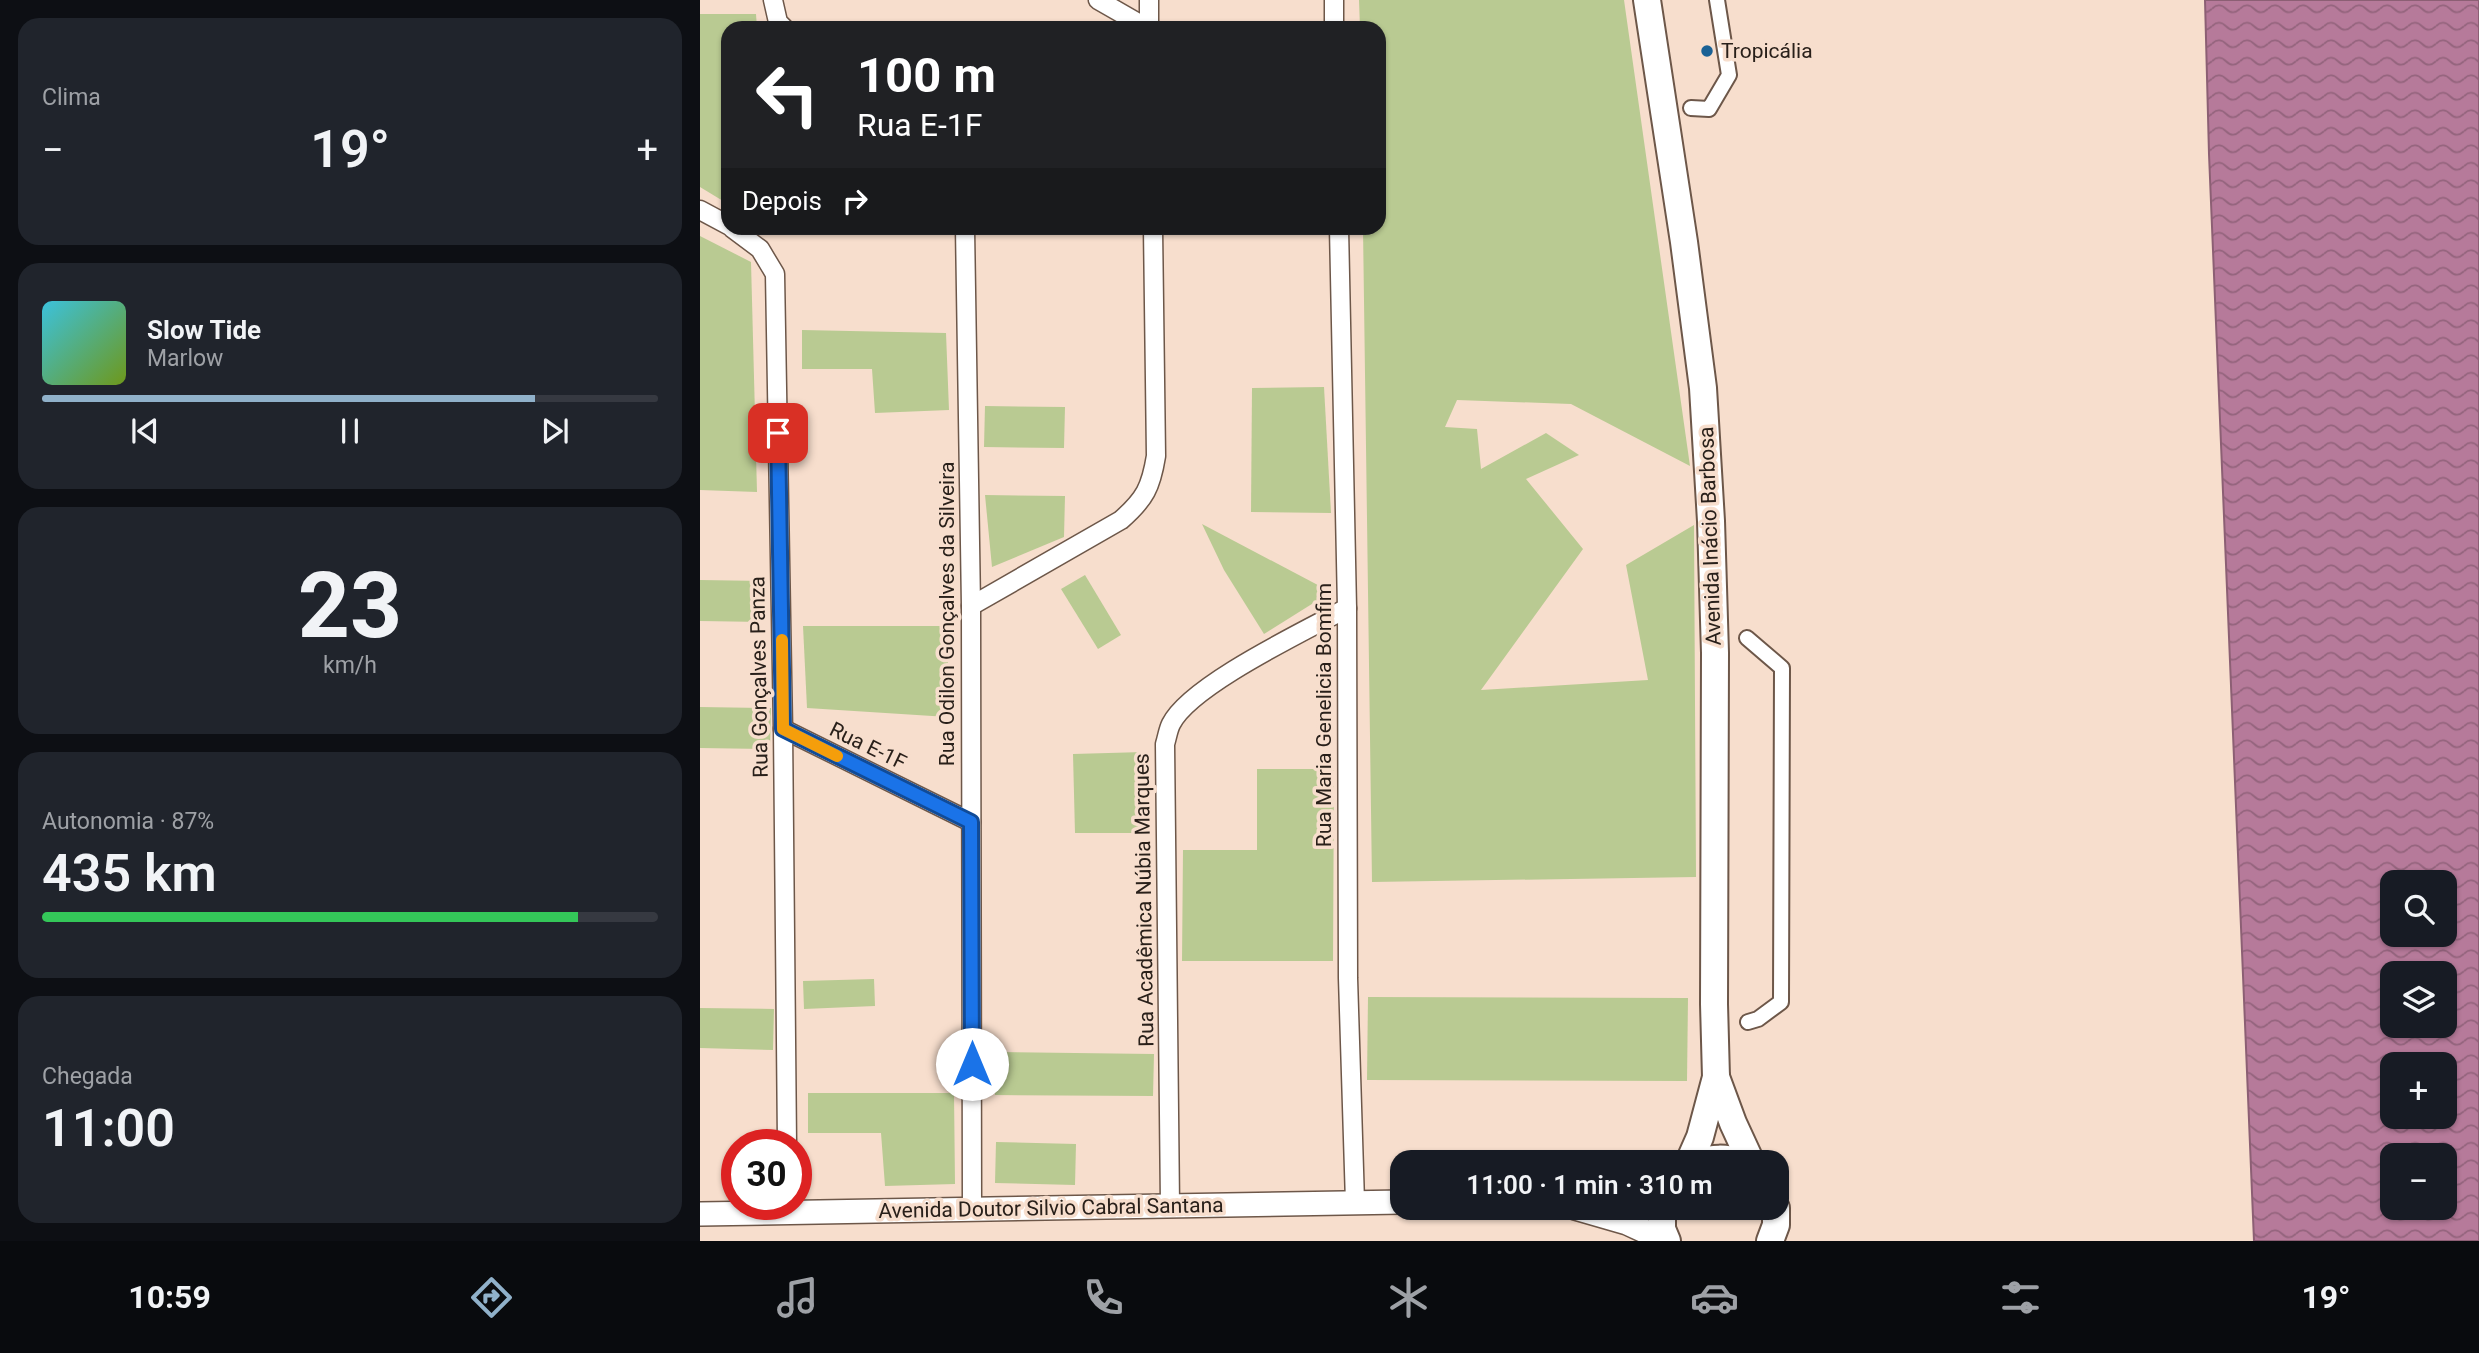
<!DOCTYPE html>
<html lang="pt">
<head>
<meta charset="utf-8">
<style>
	body { margin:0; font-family:Roboto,sans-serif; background:#20242c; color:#f1f3f6; height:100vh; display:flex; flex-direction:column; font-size:26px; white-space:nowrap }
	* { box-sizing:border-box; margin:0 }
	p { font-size:23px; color:#9ea1a6 }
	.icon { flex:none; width:38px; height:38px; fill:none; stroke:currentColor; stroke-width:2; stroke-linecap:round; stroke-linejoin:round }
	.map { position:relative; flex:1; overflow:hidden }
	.side { display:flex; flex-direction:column; gap:18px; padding:18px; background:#0d0f14; width:700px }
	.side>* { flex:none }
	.hud { position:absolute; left:21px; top:21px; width:665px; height:214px; border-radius:21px; box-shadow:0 2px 5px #0004; background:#202124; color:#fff; overflow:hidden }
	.tools { position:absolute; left:1680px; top:870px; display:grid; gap:14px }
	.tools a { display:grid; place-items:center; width:77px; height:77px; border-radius:14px; background:#171b24; box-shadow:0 2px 5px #0004; font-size:35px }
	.speed { position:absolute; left:21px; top:1129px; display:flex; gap:14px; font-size:35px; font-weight:700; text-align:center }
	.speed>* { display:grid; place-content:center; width:91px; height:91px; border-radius:50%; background:#171b24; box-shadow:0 2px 5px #0004; line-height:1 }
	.speed .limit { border:10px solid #d22; background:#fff; color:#111 }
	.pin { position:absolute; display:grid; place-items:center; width:60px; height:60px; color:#fff; margin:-30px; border-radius:14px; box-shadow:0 4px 10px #0006 }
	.me { position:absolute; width:77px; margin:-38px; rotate:0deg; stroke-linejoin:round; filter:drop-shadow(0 0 5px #0008) }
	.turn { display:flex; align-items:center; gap:24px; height:147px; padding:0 21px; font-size:32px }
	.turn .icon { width:91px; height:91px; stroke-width:2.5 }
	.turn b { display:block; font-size:49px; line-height:60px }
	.then { display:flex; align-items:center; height:66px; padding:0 21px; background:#0003; gap:14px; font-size:26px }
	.big { font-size:52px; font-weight:600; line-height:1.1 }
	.side .widget { flex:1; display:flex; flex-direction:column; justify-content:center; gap:10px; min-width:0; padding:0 24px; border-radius:21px; background:#20242c }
	.side .dial { align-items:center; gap:0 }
	.dial b { font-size:91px; line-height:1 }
	.song { display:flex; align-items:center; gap:21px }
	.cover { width:84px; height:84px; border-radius:10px; background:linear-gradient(135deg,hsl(190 70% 55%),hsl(80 70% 35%)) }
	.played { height:7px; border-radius:4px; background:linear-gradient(90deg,#90b1ca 80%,#363941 80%) }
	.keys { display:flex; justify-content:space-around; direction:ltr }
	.heat { display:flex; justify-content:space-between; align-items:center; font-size:38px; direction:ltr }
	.charge { height:10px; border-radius:5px; background:linear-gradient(90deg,#34c759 87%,#363941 0) }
	.trip { position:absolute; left:690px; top:1150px; width:399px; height:70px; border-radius:21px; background:#171b24; box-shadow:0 2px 5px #0004; font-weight:600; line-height:70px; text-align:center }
	.tabs { display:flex; height:112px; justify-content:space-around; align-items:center; background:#090b0e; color:#9ea1a6 }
	.tabs .icon { width:49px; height:49px }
	.tabs .active { color:#90b1ca }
	.tabs b { font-size:32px; color:#f1f3f6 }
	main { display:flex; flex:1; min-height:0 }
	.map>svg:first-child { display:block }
	.grass { fill:#b9ca92 }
	.water { fill:url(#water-waves); stroke:#8c5f74; stroke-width:2; fill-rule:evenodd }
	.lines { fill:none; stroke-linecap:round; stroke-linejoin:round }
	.pedestrian-casing { stroke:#6d5749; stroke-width:18 }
	.minor-casing { stroke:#6d5749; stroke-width:21 }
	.tertiary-casing { stroke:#6d5749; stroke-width:26 }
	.secondary-casing { stroke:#6d5749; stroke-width:30 }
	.pedestrian { stroke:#fff; stroke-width:14 }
	.minor { stroke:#fff; stroke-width:18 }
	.tertiary { stroke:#fff; stroke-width:23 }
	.secondary { stroke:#fff; stroke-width:26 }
	.route-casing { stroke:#114b97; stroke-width:18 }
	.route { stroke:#1a73e8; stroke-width:12 }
	.slow { stroke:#f59e0b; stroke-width:12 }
	.poi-dot { fill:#1a6195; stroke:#f7decd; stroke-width:2.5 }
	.labels { text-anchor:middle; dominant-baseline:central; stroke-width:7; stroke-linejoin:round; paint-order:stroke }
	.poi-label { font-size:21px; fill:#29201a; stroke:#f7decd; text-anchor:start }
	.street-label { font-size:21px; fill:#29201a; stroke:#f7decd }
</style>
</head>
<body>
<main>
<section class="side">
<div class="widget"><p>Clima</p>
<div class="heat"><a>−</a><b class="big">19°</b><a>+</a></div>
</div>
<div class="widget">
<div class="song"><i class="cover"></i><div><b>Slow Tide</b><p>Marlow</p></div></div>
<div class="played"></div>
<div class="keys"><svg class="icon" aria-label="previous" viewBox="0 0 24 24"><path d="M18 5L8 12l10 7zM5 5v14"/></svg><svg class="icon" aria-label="pause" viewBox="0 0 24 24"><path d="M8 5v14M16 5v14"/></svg><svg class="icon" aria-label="next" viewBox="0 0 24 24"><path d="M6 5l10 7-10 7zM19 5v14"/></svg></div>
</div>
<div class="widget dial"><b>23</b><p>km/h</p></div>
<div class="widget"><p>Autonomia · 87%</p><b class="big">435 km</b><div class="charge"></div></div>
<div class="widget"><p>Chegada</p><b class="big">11:00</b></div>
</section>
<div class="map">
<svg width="1779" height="1241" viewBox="0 0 1779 1241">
	<defs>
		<pattern id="water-waves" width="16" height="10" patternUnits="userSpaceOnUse" patternTransform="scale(1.75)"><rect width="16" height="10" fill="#b67a9a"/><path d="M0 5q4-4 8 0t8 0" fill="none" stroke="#94647d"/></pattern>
	</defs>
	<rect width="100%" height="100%" fill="#f7decd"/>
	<g class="grass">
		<polygon points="659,0 924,0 990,466 871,404 757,400 745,427 777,429 781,469 846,433 879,455 826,479 883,549 781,690 948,680 926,565 994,525 996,877 672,882 663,228 679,228 679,28 660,28"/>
		<polygon points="0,14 56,14 57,28 28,28 28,204 0,187"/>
		<polygon points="0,236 51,262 57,492 0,490"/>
		<polygon points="102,330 246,333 249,410 175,413 172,369 102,369"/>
		<polygon points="624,387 631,513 551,512 552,388"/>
		<polygon points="285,406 365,407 364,448 284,447"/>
		<polygon points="285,495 365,496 364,537 292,567"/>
		<polygon points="502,524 631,592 564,634 524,570"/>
		<polygon points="385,575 421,635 398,649 361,589"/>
		<polygon points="0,580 64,581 63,622 0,621"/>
		<polygon points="103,626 248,626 248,717 107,708"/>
		<polygon points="0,707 71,708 70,749 0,748"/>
		<polygon points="444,752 439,833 375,833 373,754"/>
		<polygon points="557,769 634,769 633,961 482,961 483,850 557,850"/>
		<polygon points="174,979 175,1006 104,1009 103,981"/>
		<polygon points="668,997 988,998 987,1081 667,1080"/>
		<polygon points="0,1008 74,1009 73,1050 0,1048"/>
		<polygon points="295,1052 454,1054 453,1096 295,1095"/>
		<polygon points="108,1093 254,1093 255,1184 185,1186 181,1133 108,1133"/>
		<polygon points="296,1142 376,1144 375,1185 295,1183"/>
	</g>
	<path class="water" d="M1505 0H1779V1241H1554L1509 154ZM1692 882H1745V934H1692ZM1692 973H1745V1026H1692ZM1692 1064H1745V1116H1692ZM1692 1155H1745V1208H1692Z"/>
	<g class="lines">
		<g class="pedestrian-casing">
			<g id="pedestrian">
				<polyline points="991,108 1009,109 1029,75 1017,0"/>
				<polyline points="1047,638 1082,668 1081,1002 1058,1019 1048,1022"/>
			</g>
		</g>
		<g class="minor-casing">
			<g id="minor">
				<polyline points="73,0 78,22 84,28"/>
				<polyline points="398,0 447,28"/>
				<polyline points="449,0 449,28"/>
				<polyline points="634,0 634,28"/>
				<polyline points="0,210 28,225"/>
				<polyline points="32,228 60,249 75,274 83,729 87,1144"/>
				<polyline points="265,228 271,606 272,1210"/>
				<polyline points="639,228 647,608 648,978 655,1202"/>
				<path d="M271 606 421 520C445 499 451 487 456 456L453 228"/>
				<polyline points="83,729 271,822"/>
				<path d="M470 1205 465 744C467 738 468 730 471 724 490 685 607 630 647 608"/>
			</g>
		</g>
		<g class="tertiary-casing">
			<g id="tertiary">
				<polyline points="875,1208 927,1223 966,1241"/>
				<polyline points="0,1214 702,1202"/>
			</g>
		</g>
		<g class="secondary-casing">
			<g id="secondary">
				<polyline points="947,0 984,242 1003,388 1011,521 1015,653 1014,1004 1016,1077 1000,1137 989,1162"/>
				<polyline points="1016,1077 1033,1123 1051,1162"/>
				<path d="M998 1162C1013 1158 1025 1157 1039 1162"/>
				<polyline points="962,1208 962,1229 967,1241"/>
				<polyline points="1070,1241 1076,1225 1076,1208"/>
			</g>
		</g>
		<use href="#pedestrian" class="pedestrian"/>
		<use href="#minor" class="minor"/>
		<use href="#tertiary" class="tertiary"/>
		<use href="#secondary" class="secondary"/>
	</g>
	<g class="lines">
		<g class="route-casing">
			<polyline id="route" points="78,433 83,729 271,822 272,1064"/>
		</g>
		<use href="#route" class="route"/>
		<polyline class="slow" points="82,640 83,729 137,756"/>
	</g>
	<circle class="poi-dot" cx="1007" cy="51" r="7"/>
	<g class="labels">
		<g class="poi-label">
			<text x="1021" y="51">Tropicália</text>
		</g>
		<g class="street-label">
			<text transform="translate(1010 536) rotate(-92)">Avenida Inácio Barbosa</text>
			<text transform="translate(247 614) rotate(-90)">Rua Odilon Gonçalves da Silveira</text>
			<text transform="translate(59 677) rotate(-91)">Rua Gonçalves Panza</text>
			<text transform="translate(624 715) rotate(-90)">Rua Maria Genelicia Bomfim</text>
			<text transform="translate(168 746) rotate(26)">Rua E-1F</text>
			<text transform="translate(444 900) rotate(-91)">Rua Acadêmica Núbia Marques</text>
			<text transform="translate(351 1208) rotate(-1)">Avenida Doutor Silvio Cabral Santana</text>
		</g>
	</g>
</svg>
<div class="tools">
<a><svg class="icon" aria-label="search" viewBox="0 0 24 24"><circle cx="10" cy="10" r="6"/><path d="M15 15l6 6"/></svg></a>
<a><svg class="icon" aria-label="layers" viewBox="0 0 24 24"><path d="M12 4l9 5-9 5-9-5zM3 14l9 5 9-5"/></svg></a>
<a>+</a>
<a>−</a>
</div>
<div class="speed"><div class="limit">30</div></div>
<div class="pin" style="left:78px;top:433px;background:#d93025"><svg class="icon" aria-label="arrive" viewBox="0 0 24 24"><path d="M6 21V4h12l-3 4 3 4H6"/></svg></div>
<svg class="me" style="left:272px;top:1064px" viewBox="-20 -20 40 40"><circle r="19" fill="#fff"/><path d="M0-13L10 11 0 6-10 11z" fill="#1a73e8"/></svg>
<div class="trip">11:00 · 1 min · 310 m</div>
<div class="hud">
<div class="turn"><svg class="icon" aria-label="left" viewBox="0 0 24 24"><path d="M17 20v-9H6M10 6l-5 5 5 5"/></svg><div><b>100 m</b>Rua E-1F</div></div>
<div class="then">Depois<svg class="icon" aria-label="right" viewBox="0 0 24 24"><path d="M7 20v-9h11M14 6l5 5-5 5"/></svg></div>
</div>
</div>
</main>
<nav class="tabs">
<b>10:59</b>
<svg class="icon active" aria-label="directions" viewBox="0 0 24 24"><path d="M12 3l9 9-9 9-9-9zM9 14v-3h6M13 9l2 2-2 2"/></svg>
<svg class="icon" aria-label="music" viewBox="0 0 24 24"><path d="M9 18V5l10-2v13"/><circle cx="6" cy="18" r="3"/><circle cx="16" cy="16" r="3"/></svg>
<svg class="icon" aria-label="phone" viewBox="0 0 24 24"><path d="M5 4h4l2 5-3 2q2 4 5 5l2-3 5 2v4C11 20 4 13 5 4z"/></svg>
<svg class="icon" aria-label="climate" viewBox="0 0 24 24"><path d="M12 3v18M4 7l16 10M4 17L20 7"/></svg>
<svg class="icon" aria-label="car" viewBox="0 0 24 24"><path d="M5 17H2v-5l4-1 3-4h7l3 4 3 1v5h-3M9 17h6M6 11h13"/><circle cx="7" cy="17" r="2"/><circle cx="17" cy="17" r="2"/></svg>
<svg class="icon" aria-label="filters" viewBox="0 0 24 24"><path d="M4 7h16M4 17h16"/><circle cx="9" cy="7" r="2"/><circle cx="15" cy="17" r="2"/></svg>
<b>19°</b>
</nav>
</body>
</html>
